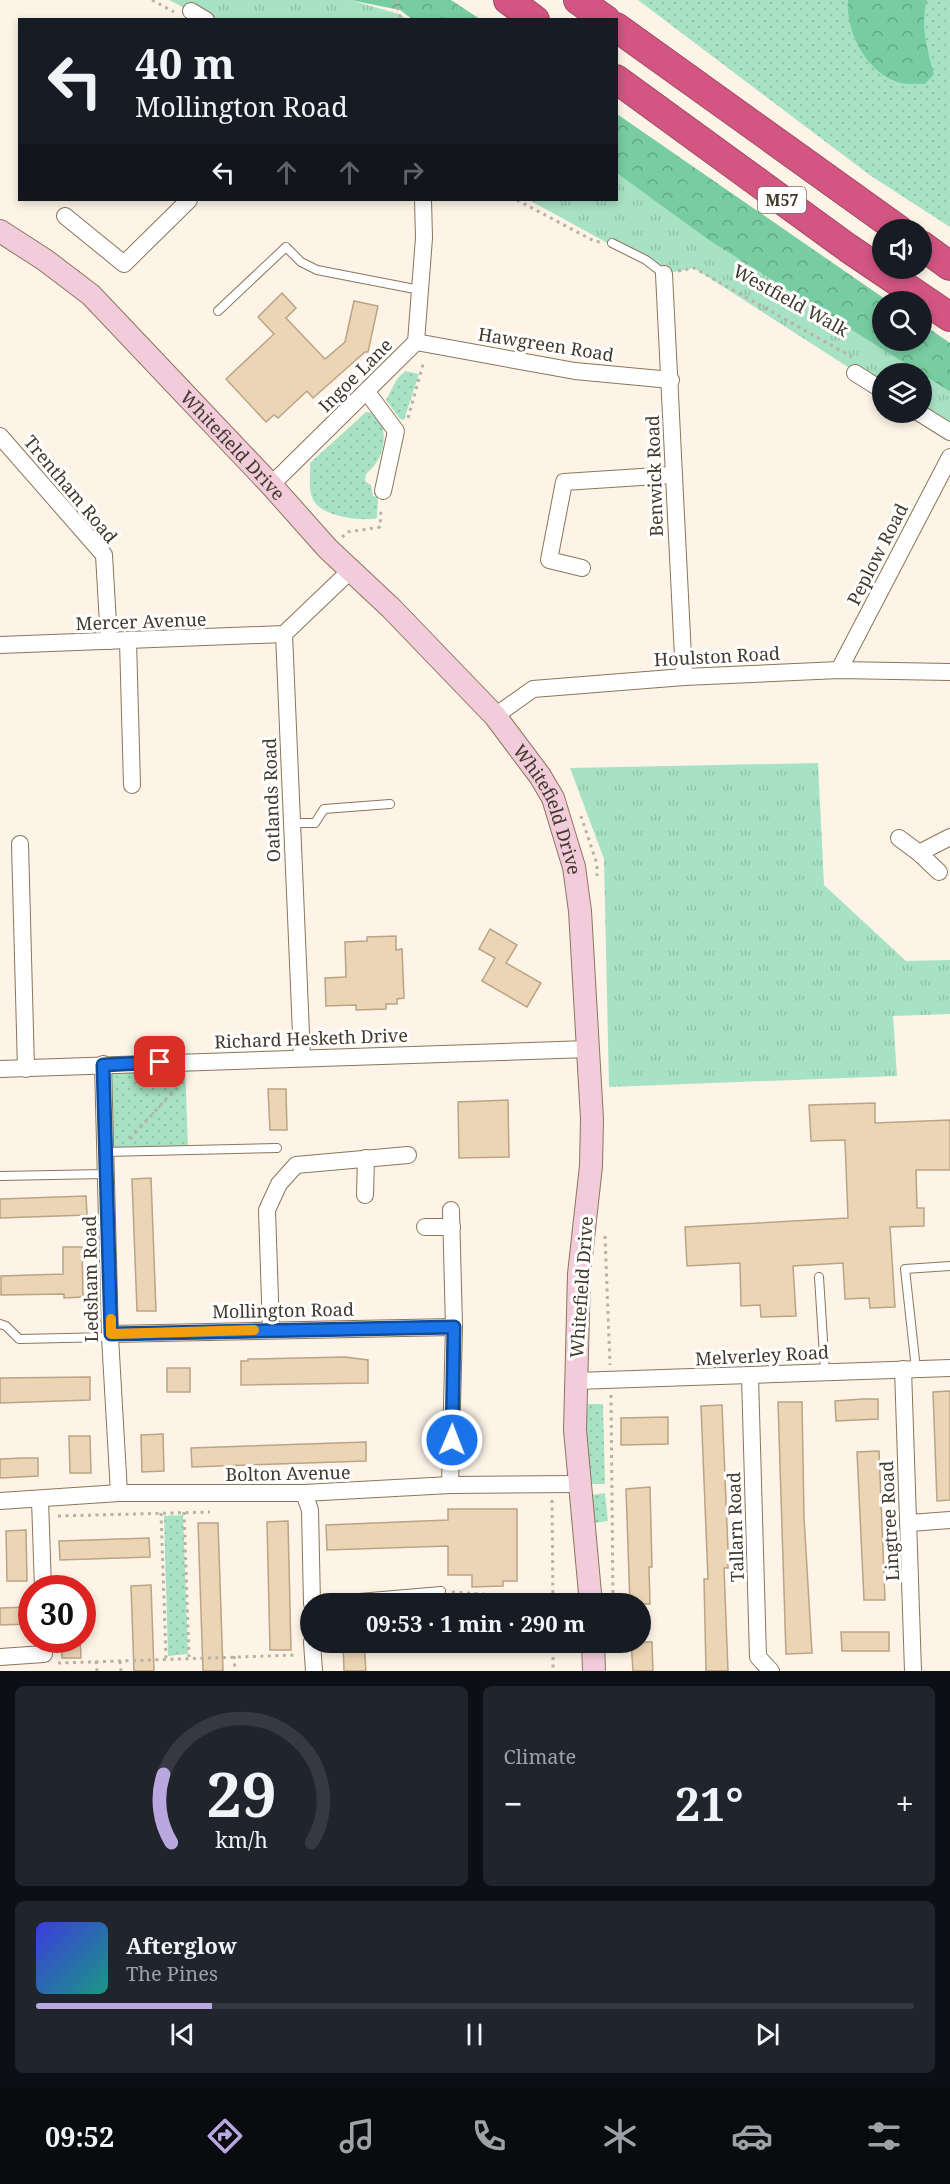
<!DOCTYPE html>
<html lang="en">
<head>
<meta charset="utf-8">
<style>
	body { margin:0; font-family:"Noto Serif",serif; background:#20242c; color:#f1f3f6; height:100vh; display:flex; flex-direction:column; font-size:22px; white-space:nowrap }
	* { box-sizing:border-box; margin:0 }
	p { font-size:20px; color:#9ea1a6 }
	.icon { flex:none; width:33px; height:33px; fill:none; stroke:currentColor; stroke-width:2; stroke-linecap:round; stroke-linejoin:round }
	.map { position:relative; height:1671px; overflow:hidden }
	.drawer { display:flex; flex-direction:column; gap:15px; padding:15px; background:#0d0f14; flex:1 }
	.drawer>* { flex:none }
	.banner { position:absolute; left:18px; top:18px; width:600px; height:183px; border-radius:0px; box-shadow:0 3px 9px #0003; background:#171b24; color:#f1f3f6; overflow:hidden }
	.controls { position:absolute; left:872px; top:219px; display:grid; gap:12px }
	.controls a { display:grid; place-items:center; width:60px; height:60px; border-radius:50%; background:#171b24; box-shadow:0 3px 9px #0003; font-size:30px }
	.speed { position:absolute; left:18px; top:1575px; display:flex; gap:12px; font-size:30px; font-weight:700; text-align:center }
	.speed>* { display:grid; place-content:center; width:78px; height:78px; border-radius:50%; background:#171b24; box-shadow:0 3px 9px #0003; line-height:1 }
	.speed .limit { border:9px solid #d22; background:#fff; color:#111 }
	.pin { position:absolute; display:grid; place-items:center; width:51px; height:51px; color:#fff; margin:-26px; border-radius:12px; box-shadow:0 3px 9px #0006 }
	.me { position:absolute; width:66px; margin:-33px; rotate:1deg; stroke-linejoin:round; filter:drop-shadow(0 0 4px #0008) }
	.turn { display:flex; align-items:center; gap:21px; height:126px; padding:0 18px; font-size:27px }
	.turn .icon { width:78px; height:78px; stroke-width:2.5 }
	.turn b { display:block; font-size:42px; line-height:51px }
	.lanes { display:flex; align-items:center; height:57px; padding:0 18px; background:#0003; justify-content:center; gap:30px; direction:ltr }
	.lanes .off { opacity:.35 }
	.big { font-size:45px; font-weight:700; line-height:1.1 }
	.drawer .tile { flex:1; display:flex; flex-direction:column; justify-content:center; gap:9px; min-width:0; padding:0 21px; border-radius:9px; background:#20242c }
	.drawer .dial { align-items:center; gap:0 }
	.dial svg { height:156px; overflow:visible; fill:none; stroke:#363941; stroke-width:7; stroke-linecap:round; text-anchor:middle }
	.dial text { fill:#f1f3f6; stroke:none }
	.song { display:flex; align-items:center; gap:18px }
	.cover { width:72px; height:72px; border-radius:9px; background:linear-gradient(135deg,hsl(240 70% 55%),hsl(170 70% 35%)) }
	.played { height:6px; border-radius:3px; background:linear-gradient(90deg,#b9a7df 20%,#363941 20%) }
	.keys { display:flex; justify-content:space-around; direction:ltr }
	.heat { display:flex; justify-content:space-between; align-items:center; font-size:33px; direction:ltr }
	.drawer .tiles { flex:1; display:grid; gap:15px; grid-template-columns:1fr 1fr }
	.tile:last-child { grid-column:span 2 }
	.trip { position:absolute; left:300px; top:1593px; width:351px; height:60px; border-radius:30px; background:#171b24; box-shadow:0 3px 9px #0003; font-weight:700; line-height:60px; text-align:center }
	.tab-bar { display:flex; height:96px; justify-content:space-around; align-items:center; background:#090b0e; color:#9ea1a6 }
	.tab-bar .icon { width:42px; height:42px }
	.tab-bar .active { color:#b9a7df }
	.tab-bar b { font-size:27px; color:#f1f3f6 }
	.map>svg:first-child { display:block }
	.grass { fill:url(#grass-dots) }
	.forest { fill:url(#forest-crowns) }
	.park { fill:url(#park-tufts) }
	.building { fill:#ebd5b5; stroke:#b9a485; stroke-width:1.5 }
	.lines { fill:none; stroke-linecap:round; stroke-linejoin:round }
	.service-casing { stroke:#8a7659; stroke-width:10 }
	.minor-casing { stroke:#8a7659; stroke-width:18 }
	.secondary-casing { stroke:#8a7659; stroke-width:24 }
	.motorway-casing { stroke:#9f4b64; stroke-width:30 }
	.path { stroke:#b9b1a4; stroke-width:3; stroke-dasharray:3 4.5; stroke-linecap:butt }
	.service { stroke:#fff; stroke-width:8 }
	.minor { stroke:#fff; stroke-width:16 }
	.secondary { stroke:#f2ccda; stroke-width:22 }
	.motorway { stroke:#d25582; stroke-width:28 }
	.route-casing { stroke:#114b97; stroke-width:15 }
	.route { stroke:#1a73e8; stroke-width:10 }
	.slow { stroke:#f59e0b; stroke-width:10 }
	.labels { text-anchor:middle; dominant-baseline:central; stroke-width:6; stroke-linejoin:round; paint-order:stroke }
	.shield { fill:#fff; stroke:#7a746b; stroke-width:1.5 }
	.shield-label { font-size:16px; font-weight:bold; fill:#41392c }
	.street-label { font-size:18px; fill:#41392c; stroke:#fff }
</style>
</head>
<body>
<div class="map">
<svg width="950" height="1671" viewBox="0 0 950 1671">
	<defs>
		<pattern id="grass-dots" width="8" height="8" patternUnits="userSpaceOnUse" patternTransform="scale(1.5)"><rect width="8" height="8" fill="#a8e2c4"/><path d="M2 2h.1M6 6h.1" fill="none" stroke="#92c3a9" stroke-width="1.8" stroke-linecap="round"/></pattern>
		<pattern id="forest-crowns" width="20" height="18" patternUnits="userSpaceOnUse" patternTransform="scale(1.5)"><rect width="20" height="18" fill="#77cca2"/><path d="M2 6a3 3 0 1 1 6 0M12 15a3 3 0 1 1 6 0" fill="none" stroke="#63a784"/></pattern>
		<pattern id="park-tufts" width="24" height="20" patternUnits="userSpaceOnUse" patternTransform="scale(1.5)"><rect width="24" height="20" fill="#a8e2c4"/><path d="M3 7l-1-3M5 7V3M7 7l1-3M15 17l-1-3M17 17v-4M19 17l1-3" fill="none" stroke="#92c3a9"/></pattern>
	</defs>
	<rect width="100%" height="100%" fill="#fdf4e7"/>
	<g class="grass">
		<polygon points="638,0 950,0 950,227 871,176"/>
		<polygon points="405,371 419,374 404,420 400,419 386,400 397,379"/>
		<path d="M366 412 376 413C390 433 384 460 366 474L365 481 371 485 373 496 378 497 377 518C361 522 317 516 312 497 308 487 311 474 310 463Z"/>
		<polygon points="185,1061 188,1150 105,1152 103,1064"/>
		<polygon points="588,1404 603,1404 605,1484 592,1484 585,1436"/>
		<polygon points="605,1493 608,1521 595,1523 591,1495"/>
		<polygon points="183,1515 188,1654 168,1656 164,1516"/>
	</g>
	<g class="forest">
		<polygon points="350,0 451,0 480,19 412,19 400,10"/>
		<path d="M848 0H927C920 24 927 50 934 74L925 84C918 83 909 85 901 83 868 75 845 32 848 0Z"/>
		<polygon points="617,114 888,301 882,302 882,340 921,340 921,323 950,343 950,392 710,241 617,175"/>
	</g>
	<g class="park">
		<polygon points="169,0 350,0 399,14 407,19 206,19"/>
		<polygon points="617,173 710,241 920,373 882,374 882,389 694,268 664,274 529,200 616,200"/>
		<polygon points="921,374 950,392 950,429 921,412"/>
		<polygon points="818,763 824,885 906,961 950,960 950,1014 893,1016 897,1076 609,1087 604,859 570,768"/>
	</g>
	<g class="building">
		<polygon points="282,293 296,308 286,318 325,359 345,342 354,301 378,306 368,352 365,352 313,398 307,391 278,418 274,415 266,422 226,379 274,334 258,317"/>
		<polygon points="490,929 517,945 506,963 541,983 527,1007 482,981 495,958 479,949"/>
		<polygon points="396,936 396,950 402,949 404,998 397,999 397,1004 386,1004 386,1009 356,1010 356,1005 326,1006 325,978 346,977 345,942 367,941 367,937"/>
		<polygon points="268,1089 286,1089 287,1130 270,1130"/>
		<polygon points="508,1100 509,1157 459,1158 458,1102"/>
		<polygon points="875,1103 875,1123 950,1120 950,1170 916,1170 917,1208 924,1208 924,1226 890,1227 895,1307 870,1308 869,1298 845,1299 843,1263 793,1266 796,1316 761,1317 760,1305 741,1306 740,1263 687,1266 685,1227 848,1218 845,1140 811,1141 809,1105"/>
		<polygon points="151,1178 156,1311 137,1311 132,1179"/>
		<polygon points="86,1196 87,1215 0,1218 0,1199"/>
		<polygon points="63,1247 82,1247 83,1297 64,1298 64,1294 1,1295 1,1276 63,1274"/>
		<polygon points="345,1357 368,1360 368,1383 241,1385 241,1361 248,1361 248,1359"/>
		<rect x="167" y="1368" width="23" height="24"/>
		<polygon points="90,1377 90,1400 0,1403 0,1378"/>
		<polygon points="950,1391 950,1500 937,1501 933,1392"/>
		<polygon points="863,1399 878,1399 878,1419 836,1421 835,1401"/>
		<polygon points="778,1402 802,1402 804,1517 812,1653 786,1654"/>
		<polygon points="722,1405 728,1550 728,1568 724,1568 728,1671 706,1671 704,1579 708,1579 701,1406"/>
		<polygon points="668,1417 668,1444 621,1445 621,1418"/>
		<polygon points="163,1434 164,1471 142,1472 141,1435"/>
		<polygon points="69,1436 90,1436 91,1473 70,1473"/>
		<polygon points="366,1442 366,1461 192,1467 191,1448"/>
		<polygon points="879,1451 885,1600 864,1600 857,1452"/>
		<polygon points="22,1458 38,1458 38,1476 0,1478 0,1459"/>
		<polygon points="650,1487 652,1567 649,1567 650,1604 630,1604 626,1489"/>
		<polygon points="448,1509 517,1509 517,1581 503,1581 503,1586 472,1587 472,1575 448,1575 448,1546 327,1550 326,1525 448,1520"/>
		<polygon points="288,1521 291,1650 270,1650 267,1522"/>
		<polygon points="198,1523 218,1523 223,1671 203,1671"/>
		<polygon points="26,1530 27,1581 7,1581 6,1531"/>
		<polygon points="149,1538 150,1557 60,1560 59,1541"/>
		<polygon points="151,1585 154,1671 134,1671 131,1586"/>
		<polygon points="28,1607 28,1624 0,1625 0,1608"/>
		<polygon points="841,1632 889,1632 889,1651 842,1651"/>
		<polygon points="61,1640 80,1640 81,1658 62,1658"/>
		<polygon points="343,1642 364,1642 366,1671 344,1671"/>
		<polygon points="631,1642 652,1642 653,1671 633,1671"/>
	</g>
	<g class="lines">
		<g class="service-casing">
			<g id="service">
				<polyline points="612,243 646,260 664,274"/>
				<polyline points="218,311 286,247 301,262 317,270 420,290"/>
				<polyline points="292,823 315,823 324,809 390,804"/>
				<polyline points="105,1152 277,1148"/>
				<polyline points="0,1176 106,1174"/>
				<polyline points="819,1277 825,1372"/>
				<polyline points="0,1324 6,1326 19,1339 110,1337"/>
				<polyline points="916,1369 905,1269 950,1266"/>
				<polyline points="312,1602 441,1591"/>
			</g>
		</g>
		<g class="minor-casing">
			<g id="minor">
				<polyline points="191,11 206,20"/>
				<polyline points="65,216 124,264 189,200"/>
				<polyline points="664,274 684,677"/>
				<polyline points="416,342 575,371 671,380"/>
				<polyline points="855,373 882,390"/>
				<polyline points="367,392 396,431 383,491"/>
				<polyline points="918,412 950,432"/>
				<polyline points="0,436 104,555 109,641"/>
				<polyline points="271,485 416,342 424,238 423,200"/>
				<polyline points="582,568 549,560 564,482 672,475"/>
				<polyline points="128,641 132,785"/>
				<polyline points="0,645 284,634"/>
				<polyline points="839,670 950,457"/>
				<polyline points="495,716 533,689 684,677 839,670 950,672"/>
				<polyline points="899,838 919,853"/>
				<polyline points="20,844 26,1069"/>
				<polyline points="939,872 919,853 950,837"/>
				<polyline points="302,1057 284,634 351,570"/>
				<polyline points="103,1064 110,1337 119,1493"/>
				<polyline points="0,1069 588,1049"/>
				<polyline points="365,1195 366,1158"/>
				<polyline points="425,1227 452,1227"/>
				<polyline points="271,1330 267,1210 279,1184 296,1165 408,1155"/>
				<polyline points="111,1334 454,1327"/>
				<polyline points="903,1369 913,1671"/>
				<polyline points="750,1377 758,1657 771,1671"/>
				<polyline points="576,1381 950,1368"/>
				<polyline points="450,1485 454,1327 451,1210"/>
				<polyline points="304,1493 310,1510 312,1604"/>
				<polyline points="40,1500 43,1588"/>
				<polyline points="0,1501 119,1493 304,1493 450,1485 578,1484"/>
				<polyline points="910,1523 950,1520"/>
				<polyline points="312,1642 314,1671"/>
				<polyline points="0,1657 44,1654 44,1640"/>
			</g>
		</g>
		<g class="secondary-casing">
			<g id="secondary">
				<path id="s1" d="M0 231 45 260 91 295 271 485 328 549 391 608 495 716 540 776 553 798 574 867 580 911 592 1119 591 1166 579 1274 575 1430 591 1604"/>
				<polyline points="593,1642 594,1671"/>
			</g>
		</g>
		<g class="motorway-casing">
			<g id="motorway">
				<polyline points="508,0 535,20"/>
				<polyline points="578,0 606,20"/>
				<polyline points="616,27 899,230"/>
				<polyline points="616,79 848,248 950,317"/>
				<polyline points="921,245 950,266"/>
			</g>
		</g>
		<g class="path">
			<polyline points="152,0 174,12"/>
			<polyline points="396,0 401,20"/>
			<polyline points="517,200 594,241 600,242"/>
			<polyline points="678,271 694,268 852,357"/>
			<polyline points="408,418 424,361"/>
			<polyline points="342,537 348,532 380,527 381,508"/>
			<polyline points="581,816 597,864 597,876"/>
			<polyline points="130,1139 175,1089 177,1079"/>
			<polyline points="605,1236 610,1365"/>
			<polyline points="611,1395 613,1602"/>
			<polyline points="552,1500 553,1604"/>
			<polyline points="184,1512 189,1657"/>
			<polyline points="161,1513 166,1658"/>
			<polyline points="58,1516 210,1512"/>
			<polyline points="452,1592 553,1599"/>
			<polyline points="553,1642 553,1671"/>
			<polyline points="234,1656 235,1671"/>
			<polyline points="96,1661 97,1671"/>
			<polyline points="120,1661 121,1671"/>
			<polyline points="58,1663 297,1655"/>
		</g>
		<use href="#service" class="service"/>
		<use href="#minor" class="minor"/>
		<use href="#secondary" class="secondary"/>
		<use href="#motorway" class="motorway"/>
	</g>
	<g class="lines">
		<g class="route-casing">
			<polyline id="route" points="160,1062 103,1065 111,1334 454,1327 452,1440"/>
		</g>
		<use href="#route" class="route"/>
		<polyline class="slow" points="111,1319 111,1334 254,1330"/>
	</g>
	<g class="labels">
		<rect class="shield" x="758" y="187" width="48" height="26" rx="4.5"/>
		<g class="shield-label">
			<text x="782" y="200">M57</text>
		</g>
		<g class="street-label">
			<text transform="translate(791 300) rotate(29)">Westfield Walk</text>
			<text transform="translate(546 344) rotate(9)">Hawgreen Road</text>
			<text transform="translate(355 375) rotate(-45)">Ingoe Lane</text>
			<text stroke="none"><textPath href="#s1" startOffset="318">Whitefield Drive</textPath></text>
			<text transform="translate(654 476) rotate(-92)">Benwick Road</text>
			<text transform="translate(71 489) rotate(50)">Trentham Road</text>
			<text transform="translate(877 554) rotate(-63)">Peplow Road</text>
			<text transform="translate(141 621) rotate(-2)">Mercer Avenue</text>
			<text transform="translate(717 656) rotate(-3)">Houlston Road</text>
			<text transform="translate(271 800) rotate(-92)">Oatlands Road</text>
			<text stroke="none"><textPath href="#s1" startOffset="804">Whitefield Drive</textPath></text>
			<text transform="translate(311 1038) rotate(-2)">Richard Hesketh Drive</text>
			<text transform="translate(90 1279) rotate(-91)">Ledsham Road</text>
			<text transform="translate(581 1287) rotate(-86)">Whitefield Drive</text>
			<text transform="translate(283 1310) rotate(-1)">Mollington Road</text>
			<text transform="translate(762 1355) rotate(-3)">Melverley Road</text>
			<text transform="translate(288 1473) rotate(-1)">Bolton Avenue</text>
			<text transform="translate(889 1521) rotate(-93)">Lingtree Road</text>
			<text transform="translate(735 1527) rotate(-92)">Tallarn Road</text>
		</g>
	</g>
</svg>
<div class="controls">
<a><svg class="icon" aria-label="sound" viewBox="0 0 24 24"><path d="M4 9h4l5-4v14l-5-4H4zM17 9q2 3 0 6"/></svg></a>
<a><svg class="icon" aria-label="search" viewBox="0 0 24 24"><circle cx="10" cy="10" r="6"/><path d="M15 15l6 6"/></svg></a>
<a><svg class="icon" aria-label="layers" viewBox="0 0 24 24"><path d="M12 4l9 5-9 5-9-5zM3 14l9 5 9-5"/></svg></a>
</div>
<div class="speed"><div class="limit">30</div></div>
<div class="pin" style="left:160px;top:1062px;background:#d93025"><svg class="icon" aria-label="arrive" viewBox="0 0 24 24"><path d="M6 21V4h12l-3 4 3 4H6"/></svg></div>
<svg class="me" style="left:452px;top:1440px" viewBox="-20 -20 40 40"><circle r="17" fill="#1a73e8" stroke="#fff" stroke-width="3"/><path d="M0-11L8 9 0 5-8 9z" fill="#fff"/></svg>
<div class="trip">09:53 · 1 min · 290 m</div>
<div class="banner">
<div class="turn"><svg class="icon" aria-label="left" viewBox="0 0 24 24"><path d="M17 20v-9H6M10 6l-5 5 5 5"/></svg><div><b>40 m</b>Mollington Road</div></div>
<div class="lanes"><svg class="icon" aria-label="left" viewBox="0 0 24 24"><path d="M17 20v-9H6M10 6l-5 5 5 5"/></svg><svg class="icon off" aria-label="ahead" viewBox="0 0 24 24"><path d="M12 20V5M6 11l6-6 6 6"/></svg><svg class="icon off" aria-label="ahead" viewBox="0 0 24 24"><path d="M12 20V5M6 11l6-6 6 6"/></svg><svg class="icon off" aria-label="right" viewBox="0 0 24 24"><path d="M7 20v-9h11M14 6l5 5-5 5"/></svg></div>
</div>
</div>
<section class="drawer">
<div class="tiles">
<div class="tile dial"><svg viewBox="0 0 100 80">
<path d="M14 69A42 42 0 1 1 86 69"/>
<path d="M14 69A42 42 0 0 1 10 34" stroke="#b9a7df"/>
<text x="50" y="56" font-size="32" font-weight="700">29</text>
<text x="50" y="72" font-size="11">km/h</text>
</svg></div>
<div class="tile"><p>Climate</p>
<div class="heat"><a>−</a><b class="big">21°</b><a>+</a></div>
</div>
<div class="tile">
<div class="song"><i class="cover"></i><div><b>Afterglow</b><p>The Pines</p></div></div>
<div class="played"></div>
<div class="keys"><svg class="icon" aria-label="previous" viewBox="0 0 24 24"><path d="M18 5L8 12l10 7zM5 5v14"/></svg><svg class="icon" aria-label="pause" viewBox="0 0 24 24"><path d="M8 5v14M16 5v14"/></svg><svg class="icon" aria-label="next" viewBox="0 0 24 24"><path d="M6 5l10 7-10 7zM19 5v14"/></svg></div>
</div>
</div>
</section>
<nav class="tab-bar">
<b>09:52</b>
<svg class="icon active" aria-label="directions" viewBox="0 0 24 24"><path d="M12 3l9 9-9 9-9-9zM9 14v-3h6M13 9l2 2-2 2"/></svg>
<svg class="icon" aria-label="music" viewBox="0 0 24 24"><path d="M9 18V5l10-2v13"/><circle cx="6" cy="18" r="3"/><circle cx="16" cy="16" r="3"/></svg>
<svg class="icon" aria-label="phone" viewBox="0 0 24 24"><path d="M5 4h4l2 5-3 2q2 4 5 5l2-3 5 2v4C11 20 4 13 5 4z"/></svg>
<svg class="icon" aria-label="climate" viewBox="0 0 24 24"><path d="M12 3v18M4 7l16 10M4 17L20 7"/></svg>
<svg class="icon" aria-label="car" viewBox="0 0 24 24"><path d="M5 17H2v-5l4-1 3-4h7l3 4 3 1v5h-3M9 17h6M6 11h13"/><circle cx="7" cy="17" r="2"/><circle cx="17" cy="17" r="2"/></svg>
<svg class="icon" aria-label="filters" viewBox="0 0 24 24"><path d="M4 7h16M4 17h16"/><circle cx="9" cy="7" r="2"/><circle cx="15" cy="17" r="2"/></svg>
</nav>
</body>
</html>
